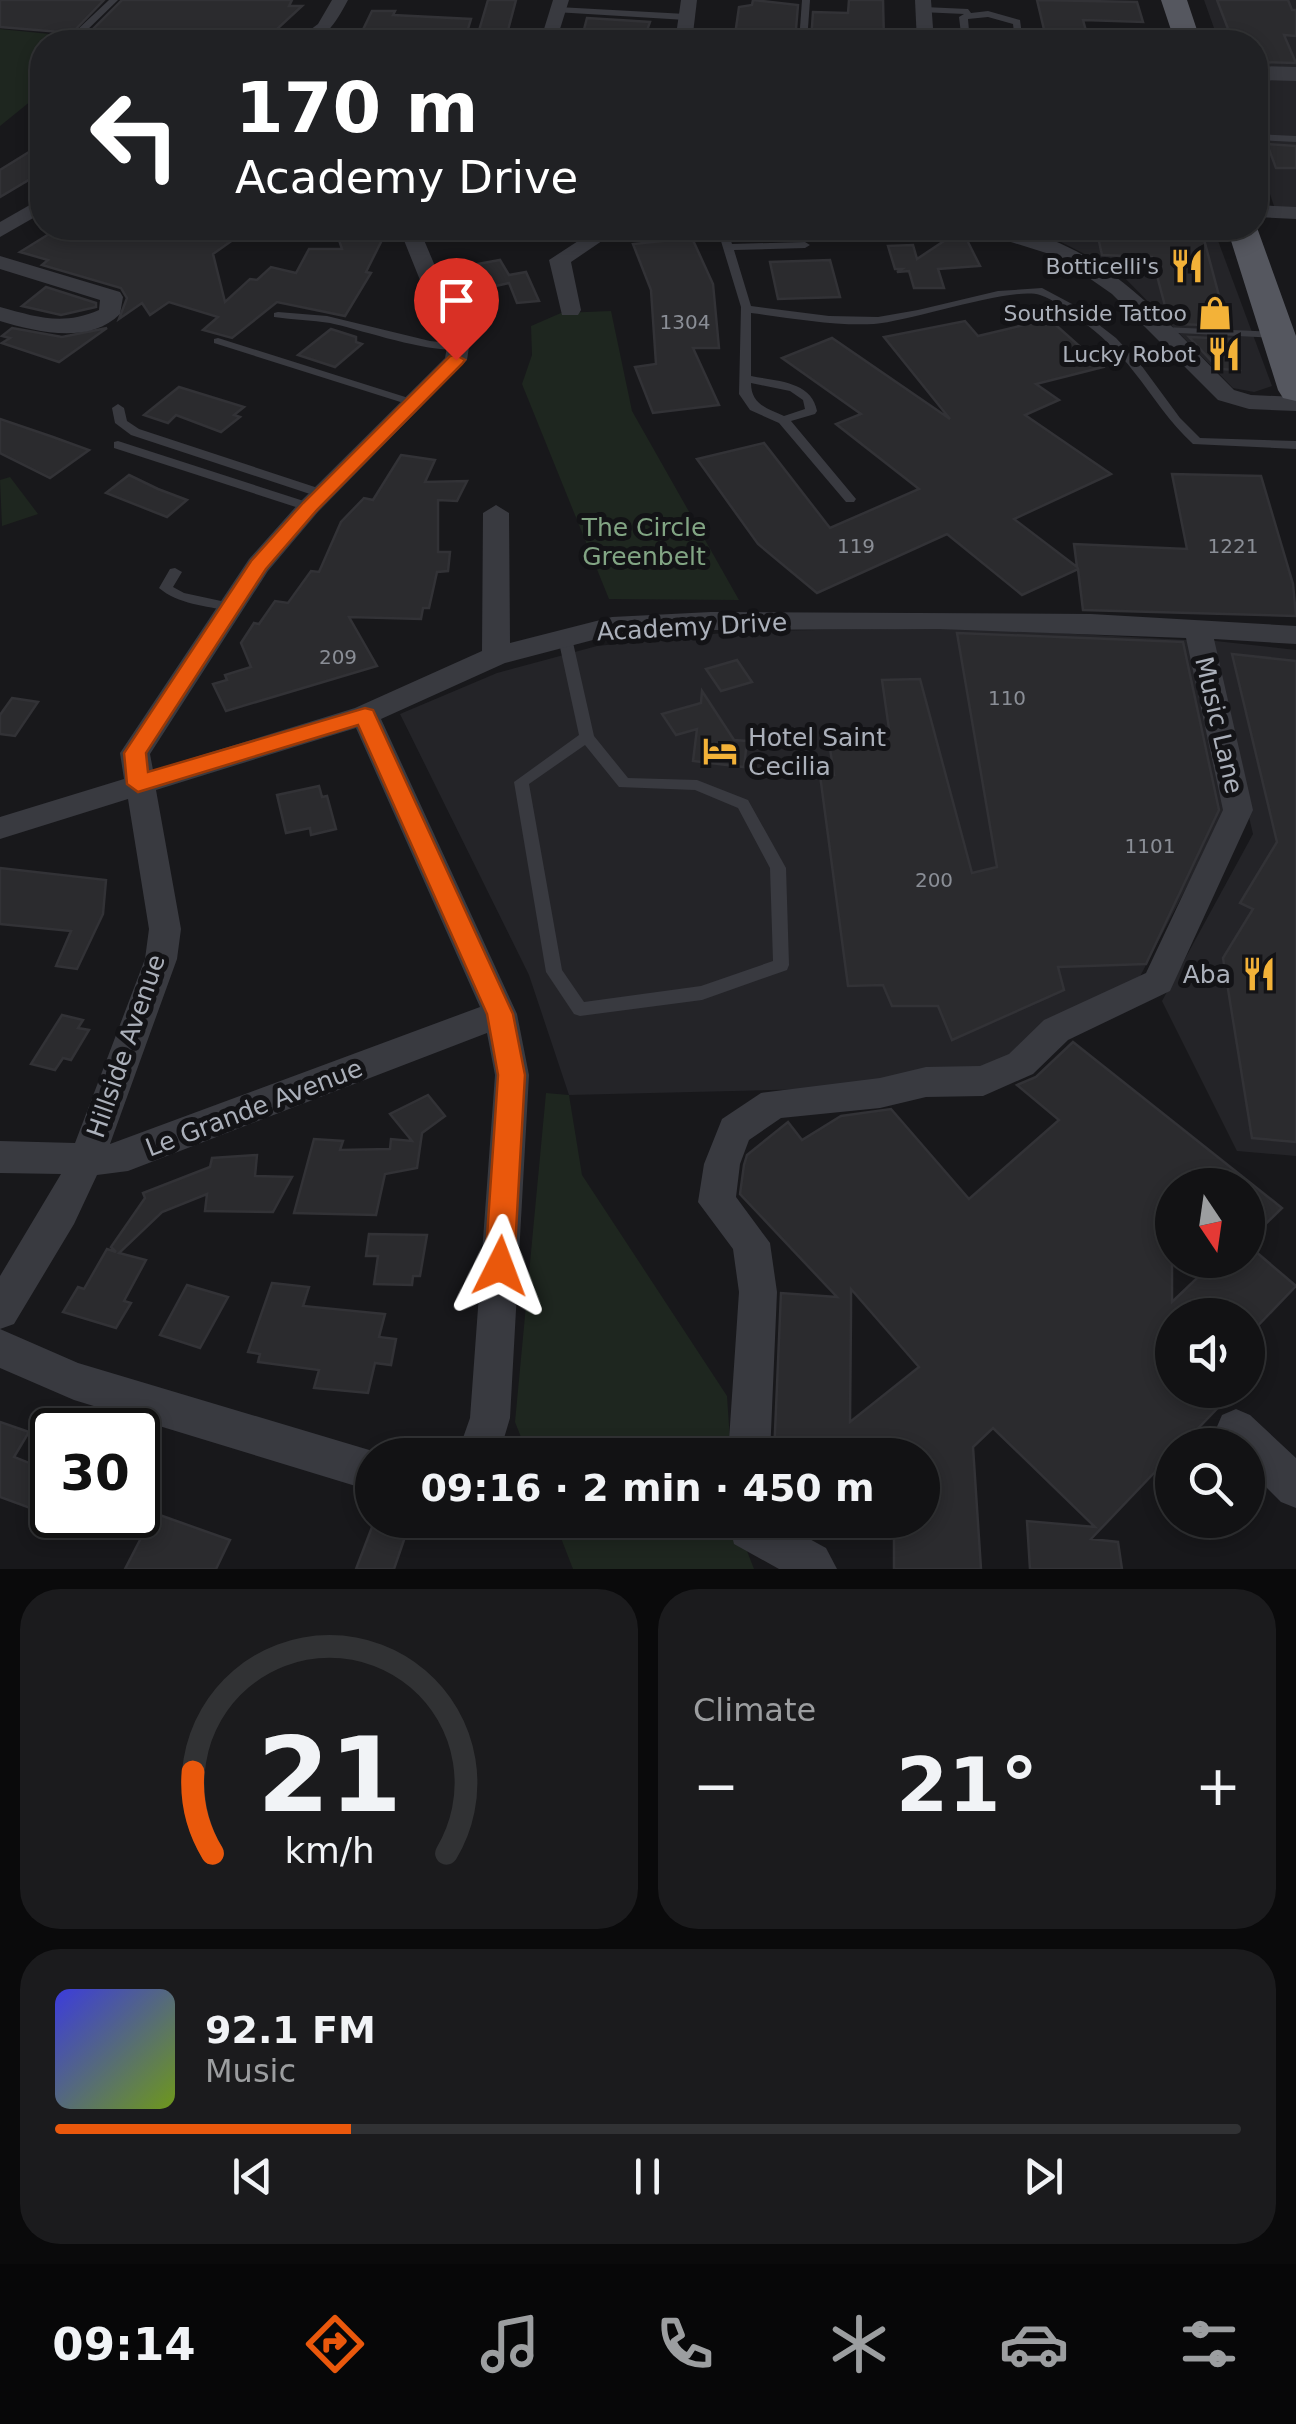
<!DOCTYPE html>
<html lang="en">
<head>
<meta charset="utf-8">
<style>
	body { margin:0; font-family:"DejaVu Sans",sans-serif; background:#1b1b1d; color:#f1f3f6; height:100vh; display:flex; flex-direction:column; font-size:38px; white-space:nowrap }
	* { box-sizing:border-box; margin:0 }
	p { font-size:32px; color:#9c9ea0 }
	.icon { flex:none; width:55px; height:55px; fill:none; stroke:currentColor; stroke-width:2; stroke-linecap:round; stroke-linejoin:round }
	.map { position:relative; height:1569px; overflow:hidden }
	.side { display:flex; flex-direction:column; gap:20px; padding:20px; background:#0a0a0b; flex:1 }
	.side>* { flex:none }
	.banner { position:absolute; left:30px; top:30px; width:1238px; height:210px; border-radius:40px; box-shadow:0 5px 15px #0003,0 0 0 2px #313234; background:#202124; color:#fff; overflow:hidden }
	.needle { width:65px; rotate:167deg }
	.fabs { position:absolute; left:1155px; top:1168px; display:grid; gap:20px }
	.fabs a { display:grid; place-items:center; width:110px; height:110px; border-radius:50%; background:#121214; box-shadow:0 5px 15px #0003,0 0 0 2px #313234; font-size:50px }
	.speed { position:absolute; left:30px; top:1408px; display:flex; gap:20px; font-size:50px; font-weight:700; text-align:center }
	.speed>* { display:grid; place-content:center; width:130px; height:130px; border-radius:50%; background:#121214; box-shadow:0 5px 15px #0003,0 0 0 2px #313234; line-height:1 }
	.speed .limit { border:5px solid #111; border-radius:15px; background:#fff; color:#111 }
	.pin { position:absolute; display:grid; place-items:center; width:85px; height:85px; color:#fff; margin:-102px -42px; border-radius:50% 50% 50% 0; rotate:-45deg; box-shadow:0 0 10px #0007 }
	.pin .icon { rotate:45deg }
	.me { position:absolute; width:110px; margin:-55px; rotate:3deg; stroke-linejoin:round; filter:drop-shadow(0 0 8px #0008) }
	.turn { display:flex; align-items:center; gap:35px; height:210px; padding:0 40px; font-size:45px }
	.turn .icon { width:130px; height:130px; stroke-width:2.5 }
	.turn b { display:block; font-size:70px; line-height:85px }
	.big { font-size:75px; font-weight:700; line-height:1.1 }
	.side .card { flex:1; display:flex; flex-direction:column; justify-content:center; gap:15px; min-width:0; padding:0 35px; border-radius:40px; background:#1b1b1d }
	.side .dial { align-items:center; gap:0 }
	.dial svg { height:260px; overflow:visible; fill:none; stroke:#313234; stroke-width:7; stroke-linecap:round; text-anchor:middle }
	.dial text { fill:#f1f3f6; stroke:none }
	.song { display:flex; align-items:center; gap:30px }
	.cover { width:120px; height:120px; border-radius:15px; background:linear-gradient(135deg,hsl(240 70% 55%),hsl(80 70% 35%)) }
	.played { height:10px; border-radius:5px; background:linear-gradient(90deg,#ea580c 25%,#313234 25%) }
	.keys { display:flex; justify-content:space-around; direction:ltr }
	.heat { display:flex; justify-content:space-between; align-items:center; font-size:55px; direction:ltr }
	.side .tiles { flex:1; display:grid; gap:20px; grid-template-columns:1fr 1fr }
	.card:last-child { grid-column:span 2 }
	.trip { position:absolute; left:355px; top:1438px; width:585px; height:100px; border-radius:50px; background:#121214; box-shadow:0 5px 15px #0003,0 0 0 2px #313234; font-weight:700; line-height:100px; text-align:center }
	.dock { display:flex; height:160px; justify-content:space-around; align-items:center; background:#070708; color:#9c9ea0 }
	.dock .icon { width:70px; height:70px }
	.dock .on { color:#ea580c }
	.dock b { font-size:45px; color:#f1f3f6 }
	.map>svg:first-child { display:block }
	.built { fill:#242428 }
	.green { fill:#1e261f }
	.building { fill:#2b2b2e; stroke:#323236; stroke-width:2.5; fill-rule:evenodd }
	.lines { fill:none; stroke-linecap:round; stroke-linejoin:round }
	.service { fill:#393a40; fill-rule:evenodd }
	.minor { fill:#393a40; fill-rule:evenodd }
	.tertiary { fill:#393a40; fill-rule:evenodd }
	.primary { fill:#55575f; fill-rule:evenodd }
	.route { fill:#ea580c; stroke:#983908; stroke-width:2.5 }
	.labels { text-anchor:middle; dominant-baseline:central; stroke-width:10; stroke-linejoin:round; paint-order:stroke }
	.number-label { font-size:20px; fill:#8a8e96 }
	.far-poi-label { font-size:22px; fill:#abb0ba; stroke:#131316; text-anchor:end }
	.park-label { font-size:25px; fill:#82a584; stroke:#131316 }
	.street-label { font-size:25px; fill:#abb0ba; stroke:#131316 }
	.poi-label { font-size:25px; fill:#abb0ba; stroke:#131316; text-anchor:start }
</style>
</head>
<body>
<div class="map">
<svg width="1296" height="1569" viewBox="0 0 1296 1569">
	<rect width="100%" height="100%" fill="#18181b"/>
	<g class="built">
		<polygon points="1204,0 1296,0 1296,209 1275,209 1255,149 1255,42 1219,42"/>
		<polygon points="1057,228 1220,228 1217,238 1272,386 1254,392 1233,388 1118,271 1061,242"/>
		<polygon points="967,628 1187,640 1228,808 1135,986 990,1069 854,1088 569,1095 529,975 400,714 497,673 597,646 742,631"/>
		<polygon points="1207,640 1296,650 1296,1156 1237,1151 1162,1001 1253,834"/>
	</g>
	<g class="green">
		<polygon points="0,29 99,39 99,42 42,42 42,92 0,126"/>
		<polygon points="611,311 632,411 739,600 609,599 522,384 532,355 531,326 561,313"/>
		<polygon points="10,477 38,514 2,526 0,480"/>
		<polygon points="546,1093 569,1095 582,1175 727,1396 731,1455 528,1455 515,1422"/>
		<polygon points="554,1520 735,1520 754,1569 573,1569"/>
	</g>
	<g class="building">
		<polygon points="0,0 104,0 72,33 0,27"/>
		<polygon points="122,0 292,0 289,6 302,6 263,42 223,37 211,42 164,36 152,42 131,42 88,34"/>
		<polygon points="488,0 516,0 507,34 478,34"/>
		<polygon points="753,0 798,5 795,41 735,35 739,7 752,5"/>
		<polygon points="849,0 883,0 884,42 811,42 813,12 848,13"/>
		<polygon points="1037,0 1137,2 1143,22 1083,20 1089,42 1047,42"/>
		<polygon points="1217,0 1288,0 1292,10 1296,10 1296,36 1284,35 1296,63 1255,62 1255,42 1233,42"/>
		<polygon points="372,11 395,11 393,15 471,19 464,42 357,42"/>
		<polygon points="587,18 650,22 643,42 581,41"/>
		<polygon points="42,144 42,172 0,197 0,170"/>
		<polygon points="1267,144 1296,146 1296,168 1276,168"/>
		<polygon points="66,228 185,228 230,242 213,254 225,302 250,279 257,280 271,267 296,273 309,249 342,249 335,228 388,228 366,272 371,273 345,316 277,302 232,338 203,330 218,317 169,302 150,315 142,303 119,319 127,298 121,288 42,265 48,260 20,252 49,234 65,238"/>
		<polygon points="1096,228 1201,228 1227,326 1178,324 1168,317 1152,257 1102,255"/>
		<polygon points="956,233 965,236 980,266 938,269 944,288 914,288 909,271 897,272 902,269 895,269 888,246 913,245 917,259"/>
		<polygon points="692,238 713,284 719,348 693,348 719,405 653,413 635,367 656,364 651,290 633,244"/>
		<polygon points="500,260 509,275 526,272 539,301 517,303 509,283 491,287 478,264"/>
		<polygon points="830,260 840,297 778,299 770,262"/>
		<polygon points="46,287 96,303 96,307 61,315 22,306"/>
		<polygon points="1049,319 1103,367 1036,384 1059,400 1025,415 1111,474 1014,519 1077,567 1074,544 1187,549 1172,474 1261,476 1293,584 1296,616 1083,610 1078,569 1022,595 947,534 817,593 758,544 697,459 764,443 830,528 919,489 836,424 861,414 782,358 832,338 950,419 884,337 965,321 978,336"/>
		<polygon points="12,328 62,337 107,328 59,362 2,343 10,338 2,336"/>
		<polygon points="331,329 356,337 356,342 362,344 335,367 298,355"/>
		<polygon points="1189,337 1231,339 1240,370 1219,369"/>
		<polygon points="179,387 244,407 234,415 240,417 221,432 176,415 168,423 144,415"/>
		<polygon points="0,419 53,437 89,450 50,478 0,453"/>
		<polygon points="401,455 435,460 425,482 467,481 457,501 438,500 438,552 450,552 448,571 437,572 429,608 423,608 421,619 349,617 377,666 226,711 213,684 227,680 225,675 251,667 241,643 254,623 259,624 275,601 288,603 311,571 319,572 341,522 364,498 373,500"/>
		<polygon points="129,475 158,489 187,500 167,517 106,493"/>
		<polygon points="957,633 1183,642 1219,810 1146,964 1058,967 1064,990 952,1040 938,1006 892,1006 883,985 848,986 820,775 834,775 828,735 832,735 832,731 889,729 882,680 920,679 972,873 997,867"/>
		<polygon points="1232,654 1296,661 1296,1142 1252,1138 1223,958 1253,909 1240,903 1277,842"/>
		<polygon points="737,660 752,682 721,691 706,669"/>
		<polygon points="702,691 734,740 747,741 744,767 693,761 697,729 676,735 662,714 701,703"/>
		<polygon points="12,698 38,702 15,736 0,734 0,715"/>
		<polygon points="319,786 322,797 327,796 336,829 311,835 310,828 286,833 277,795"/>
		<polygon points="0,868 106,880 103,914 77,969 56,966 71,931 0,924"/>
		<polygon points="62,1015 83,1020 78,1028 89,1030 71,1060 63,1058 55,1070 31,1064"/>
		<path d="M1073 1042 1282 1208 1248 1241V1185H1172V1302L1216 1260H1248V1245L1296 1286 1248 1336V1315H1172V1390H1235L1182 1445H1172V1454L1091 1539 1118 1542 1122 1569H1030L1027 1521 1095 1527 993 1428 973 1447 981 1569H894V1520H922V1455H774L781 1293 837 1297 740 1194 744 1165 747 1155 788 1122 802 1140 841 1116 891 1109 969 1199 1059 1120 1017 1085 1036 1077ZM851 1289 919 1367 850 1422 851 1312Z"/>
		<polygon points="428,1095 445,1116 422,1133 417,1168 385,1174 376,1215 294,1213 314,1139 343,1141 340,1150 390,1149 391,1139 412,1141 390,1114"/>
		<polygon points="257,1155 255,1176 292,1177 273,1212 205,1211 207,1194 162,1212 119,1253 146,1260 124,1301 131,1303 116,1328 63,1312 78,1287 84,1289 107,1249 116,1252 111,1247 145,1198 143,1193 210,1167 212,1158"/>
		<polygon points="369,1234 427,1235 420,1276 413,1276 412,1285 374,1284 378,1256 366,1256"/>
		<polygon points="272,1283 309,1287 303,1306 385,1314 379,1337 396,1339 391,1365 375,1363 368,1393 314,1388 319,1370 258,1362 260,1354 248,1352"/>
		<polygon points="187,1285 228,1297 200,1348 160,1335"/>
		<polygon points="0,1422 29,1432 14,1457 52,1472 52,1516 0,1497"/>
		<polygon points="154,1513 230,1540 216,1569 125,1569"/>
		<polygon points="372,1527 405,1537 394,1569 356,1569"/>
	</g>
	<g class="lines">
		<g class="service">
			<polygon points="109,0 118,0 82,35 76,35 76,31"/>
			<polygon points="802,0 810,0 807,42 799,42"/>
			<polygon points="558,7 686,14 690,17 686,20 555,12 554,10"/>
			<polygon points="924,7 968,9 971,13 988,11 1020,20 1023,42 1015,42 1013,24 988,17 968,19 970,42 962,42 959,17 964,14 921,12 920,10"/>
			<polygon points="1255,134 1296,136 1296,142 1255,140"/>
			<path d="M717 228H727L732 244 805 242 810 245 805 248 734 250 751 306 829 316 878 317 918 310 998 291 1042 288 1072 304 1116 338 1141 365 1180 418 1200 438 1296 441V449L1193 444C1169 422 1154 397 1134 372 1119 352 1100 334 1079 319 1068 310 1054 300 1040 295 1012 286 912 321 874 324 833 326 792 318 751 313V376C776 381 812 381 817 411L815 414 791 421 856 499 854 502H846L779 423 750 410 739 394 741 307ZM751 383 790 391 803 400 805 409 784 416C766 408 751 404 751 383Z"/>
			<path d="M278 312 327 316 430 341 458 344 464 347C442 358 359 329 330 323 312 320 293 320 274 317V313Z"/>
			<polygon points="1163,327 1278,332 1284,335 1278,338 1159,332 1157,330"/>
			<polygon points="218,338 418,401 420,403 414,407 410,405 214,343 214,339"/>
			<polygon points="118,404 124,408 127,421 139,429 327,491 329,494 327,497 319,497 131,435 115,423 112,408"/>
			<polygon points="118,441 313,504 315,507 313,510 305,510 114,448 114,442"/>
			<path d="M175 568 182 572 173 587 184 593 235 604 237 607 235 610 230 611C206 606 178 604 159 588L170 569Z"/>
			<path d="M565 633 572 638 594 736 628 778 697 780 748 800 786 868 789 965 787 970 702 1000 580 1016 574 1014 546 972 514 782 579 735 558 638ZM585 745 619 787 695 790 738 808 770 868 773 961 701 986 584 1002 562 970 529 784Z"/>
		</g>
		<g class="minor">
			<path d="M332 0H348C334 26 325 42 294 42L318 24Z"/>
			<polygon points="553,0 569,0 556,42 540,42"/>
			<polygon points="681,0 697,0 692,42 675,42"/>
			<polygon points="915,0 931,0 934,42 917,42"/>
			<polygon points="42,198 42,213 0,237 0,222"/>
			<polygon points="1255,205 1296,207 1296,219 1255,217"/>
			<path d="M399 228H419L469 347 467 360 318 512 268 571 150 754 153 770 355 708 482 651 483 513 496 505 509 513 510 643 612 617 711 612 1091 614 1296 626V644L1214 639 1253 810 1170 991 1068 1040 1033 1074 983 1096 926 1097 880 1108 781 1118 749 1140 740 1164 736 1197 770 1243 777 1292 770 1455H728L739 1292 733 1249 698 1202 704 1164 722 1119 761 1093 880 1078 926 1067 980 1066 1009 1054 1044 1020 1146 973 1223 810 1186 638 939 629 711 630 612 635 505 663 381 719 517 1014 529 1075 510 1418 499 1455H457L470 1418 495 1075 487 1033 128 1171 97 1175 74 1224 14 1324 0 1329V1276L61 1174 0 1173V1141L75 1143 145 959 149 929 128 799 0 839V817L124 779 120 753 249 559 300 502 445 358 447 347ZM356 728 480 1007 110 1144 177 959 181 929 156 790Z"/>
			<polygon points="598,228 621,228 571,262 581,310 578,315 562,315 549,260"/>
			<path d="M976 228C1086 221 1164 320 1234 390L1251 395 1296 397V411L1249 409 1218 400 1112 294 1059 257 979 232Z"/>
			<path d="M0 256 120 292 123 297 120 314C89 345 37 332 0 321V307C37 317 62 326 99 310L100 300 0 269Z"/>
			<polygon points="0,1329 78,1363 386,1455 372,1455 372,1491 74,1400 0,1368"/>
			<polygon points="1236,1409 1250,1415 1296,1458 1296,1508 1281,1502 1248,1469 1248,1445 1222,1443 1216,1429 1222,1415"/>
			<polygon points="728,1520 775,1520 826,1548 837,1569 779,1569 734,1544"/>
		</g>
		<polygon class="tertiary" points="1255,66 1296,67 1296,81 1255,80"/>
		<g class="primary">
			<polygon points="1161,0 1187,0 1201,42 1175,42"/>
			<polygon points="1255,222 1296,336 1296,401 1283,398 1278,390 1227,228 1255,228"/>
		</g>
	</g>
	<polygon class="route" points="456,355 465,360 462,364 316,511 266,569 146,753 148,772 365,708 373,710 513,1014 525,1075 514,1266 510,1275 500,1279 490,1275 485,1266 498,1075 487,1014 358,725 138,792 127,784 124,753 251,561 303,503 450,356"/>
	<defs>
		<g id="restaurant-bare" transform="scale(2.7)"><path d="M-5-6h1v4h1v-4h1v4h1v-4h1v5L-1.5 .5V6h-2V.5L-5-1ZM5-6V6H3V1.5H1.5Q1.5-4 5-6Z" fill="#f3b238" stroke="#131316" stroke-width="2.5" paint-order="stroke"/></g>
		<g id="shop-bare" transform="scale(2.7)"><path d="M-5-2.5h2.3a2.7 3.5 0 0 1 5.4 0H5L5.5 6h-11ZM-1.5-2.5h3a1.5 2.3 0 0 0-3 0Z" fill="#f3b238" stroke="#131316" stroke-width="2.5" paint-order="stroke"/></g>
		<g id="hotel-bare" transform="scale(2.7)"><path d="M-6-4.5h1.5V1H6V5H4.5V3h-9V5H-6ZM-4 0a1.8 1.8 0 1 1 3.6 0ZM.5 0V-2.5h3Q6-2.5 6 0Z" fill="#f3b238" stroke="#131316" stroke-width="2.5" paint-order="stroke"/></g>
	</defs>
	<g fill-rule="evenodd">
		<use href="#restaurant-bare" x="1187" y="266"/>
		<use href="#shop-bare" x="1215" y="313"/>
		<use href="#restaurant-bare" x="1224" y="354"/>
		<use href="#hotel-bare" x="720" y="751"/>
		<use href="#restaurant-bare" x="1259" y="974"/>
	</g>
	<g class="labels">
		<g class="number-label">
			<text x="685" y="322">1304</text>
			<text x="856" y="546">119</text>
			<text x="1233" y="546">1221</text>
			<text x="338" y="657">209</text>
			<text x="1007" y="698">110</text>
			<text x="1150" y="846">1101</text>
			<text x="934" y="880">200</text>
		</g>
		<g class="far-poi-label">
			<text x="1159" y="266">Botticelli's</text>
			<text x="1187" y="313">Southside Tattoo</text>
			<text x="1196" y="354">Lucky Robot</text>
		</g>
		<g class="park-label">
			<text x="644" y="527">The Circle<tspan x="644" dy="29">Greenbelt</tspan></text>
		</g>
		<g class="street-label">
			<text transform="translate(692 627) rotate(-3)">Academy Drive</text>
			<text transform="translate(1219 725) rotate(77)">Music Lane</text>
			<text transform="translate(126 1046) rotate(-71)">Hillside Avenue</text>
			<text transform="translate(254 1108) rotate(-21)">Le Grande Avenue</text>
		</g>
		<g class="poi-label">
			<text x="748" y="737">Hotel Saint<tspan x="748" dy="29">Cecilia</tspan></text>
			<text x="1231" y="974" text-anchor="end">Aba</text>
		</g>
	</g>
</svg>
<div class="fabs">
<a><svg class="needle" viewBox="-14 -14 28 28"><path d="M0-13l5 13h-10z" fill="#e53935"/><path d="M0 13l5-13h-10z" fill="#9c9ea0"/></svg></a>
<a><svg class="icon" aria-label="sound" viewBox="0 0 24 24"><path d="M4 9h4l5-4v14l-5-4H4zM17 9q2 3 0 6"/></svg></a>
<a><svg class="icon" aria-label="search" viewBox="0 0 24 24"><circle cx="10" cy="10" r="6"/><path d="M15 15l6 6"/></svg></a>
</div>
<div class="speed"><div class="limit">30</div></div>
<div class="pin" style="left:456px;top:360px;background:#d93025"><svg class="icon" aria-label="arrive" viewBox="0 0 24 24"><path d="M6 21V4h12l-3 4 3 4H6"/></svg></div>
<svg class="me" style="left:500px;top:1266px" viewBox="-20 -20 40 40"><path d="M0-17L14 15 0 8-14 15z" fill="#ea580c" stroke="#fff" stroke-width="4"/></svg>
<div class="trip">09:16 · 2 min · 450 m</div>
<div class="banner">
<div class="turn"><svg class="icon" aria-label="left" viewBox="0 0 24 24"><path d="M17 20v-9H6M10 6l-5 5 5 5"/></svg><div><b>170 m</b>Academy Drive</div></div>
</div>
</div>
<section class="side">
<div class="tiles">
<div class="card dial"><svg viewBox="0 0 100 80">
<path d="M14 69A42 42 0 1 1 86 69"/>
<path d="M14 69A42 42 0 0 1 8 44" stroke="#ea580c"/>
<text x="50" y="56" font-size="32" font-weight="700">21</text>
<text x="50" y="72" font-size="11">km/h</text>
</svg></div>
<div class="card"><p>Climate</p>
<div class="heat"><a>−</a><b class="big">21°</b><a>+</a></div>
</div>
<div class="card">
<div class="song"><i class="cover"></i><div><b>92.1 FM</b><p>Music</p></div></div>
<div class="played"></div>
<div class="keys"><svg class="icon" aria-label="previous" viewBox="0 0 24 24"><path d="M18 5L8 12l10 7zM5 5v14"/></svg><svg class="icon" aria-label="pause" viewBox="0 0 24 24"><path d="M8 5v14M16 5v14"/></svg><svg class="icon" aria-label="next" viewBox="0 0 24 24"><path d="M6 5l10 7-10 7zM19 5v14"/></svg></div>
</div>
</div>
</section>
<nav class="dock">
<b>09:14</b>
<svg class="icon on" aria-label="directions" viewBox="0 0 24 24"><path d="M12 3l9 9-9 9-9-9zM9 14v-3h6M13 9l2 2-2 2"/></svg>
<svg class="icon" aria-label="music" viewBox="0 0 24 24"><path d="M9 18V5l10-2v13"/><circle cx="6" cy="18" r="3"/><circle cx="16" cy="16" r="3"/></svg>
<svg class="icon" aria-label="phone" viewBox="0 0 24 24"><path d="M5 4h4l2 5-3 2q2 4 5 5l2-3 5 2v4C11 20 4 13 5 4z"/></svg>
<svg class="icon" aria-label="climate" viewBox="0 0 24 24"><path d="M12 3v18M4 7l16 10M4 17L20 7"/></svg>
<svg class="icon" aria-label="car" viewBox="0 0 24 24"><path d="M5 17H2v-5l4-1 3-4h7l3 4 3 1v5h-3M9 17h6M6 11h13"/><circle cx="7" cy="17" r="2"/><circle cx="17" cy="17" r="2"/></svg>
<svg class="icon" aria-label="filters" viewBox="0 0 24 24"><path d="M4 7h16M4 17h16"/><circle cx="9" cy="7" r="2"/><circle cx="15" cy="17" r="2"/></svg>
</nav>
</body>
</html>
